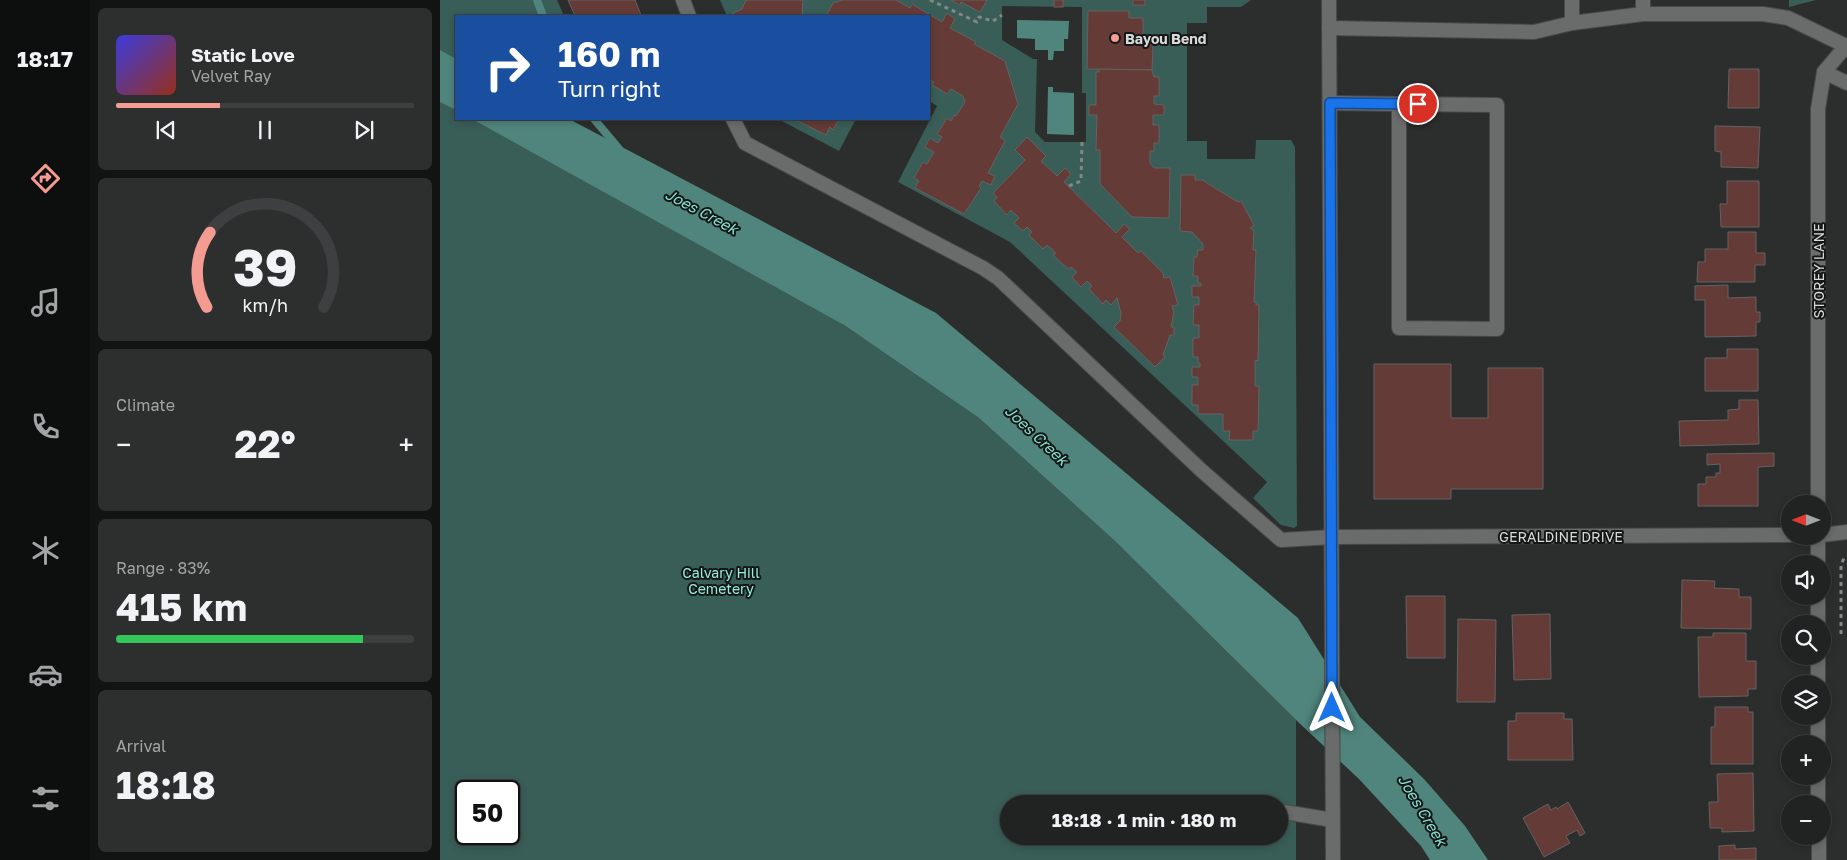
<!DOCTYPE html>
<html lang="en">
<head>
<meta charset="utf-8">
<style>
	body { margin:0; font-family:"Golos Text",sans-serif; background:#2d2f2f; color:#f1f3f6; height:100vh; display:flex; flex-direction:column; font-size:19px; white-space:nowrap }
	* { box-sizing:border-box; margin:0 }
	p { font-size:16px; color:#a2a4a5 }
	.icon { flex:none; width:28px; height:28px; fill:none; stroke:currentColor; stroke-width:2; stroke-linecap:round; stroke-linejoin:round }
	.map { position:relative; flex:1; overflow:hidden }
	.drawer { display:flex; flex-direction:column; gap:8px; padding:8px; background:#121313; width:350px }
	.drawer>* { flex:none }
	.hud { position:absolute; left:15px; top:15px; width:475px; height:105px; border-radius:0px; box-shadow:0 2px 8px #0003,0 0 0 1px #3e3f40; background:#1a4fa0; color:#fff; overflow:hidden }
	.needle { width:32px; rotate:270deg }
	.buttons { position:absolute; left:1341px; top:495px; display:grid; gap:10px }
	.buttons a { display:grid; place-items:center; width:50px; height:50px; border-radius:50%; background:#212222; box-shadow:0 2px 8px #0003,0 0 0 1px #3e3f40; font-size:25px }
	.speed { position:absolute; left:15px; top:780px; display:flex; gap:10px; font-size:25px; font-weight:700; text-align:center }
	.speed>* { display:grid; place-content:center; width:65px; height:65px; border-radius:50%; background:#212222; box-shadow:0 2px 8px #0003,0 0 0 1px #3e3f40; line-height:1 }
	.speed .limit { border:2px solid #111; border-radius:8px; background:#fff; color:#111 }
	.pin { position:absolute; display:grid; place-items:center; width:42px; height:42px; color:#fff; margin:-21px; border:2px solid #fff; border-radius:50%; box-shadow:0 1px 5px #0007 }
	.me { position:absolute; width:55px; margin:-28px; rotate:0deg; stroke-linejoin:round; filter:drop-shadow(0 0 4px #0008) }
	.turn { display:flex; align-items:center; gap:18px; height:105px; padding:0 20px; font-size:22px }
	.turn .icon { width:65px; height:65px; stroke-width:2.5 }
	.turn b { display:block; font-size:35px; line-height:42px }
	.big { font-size:38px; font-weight:700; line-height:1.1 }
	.drawer .tile { flex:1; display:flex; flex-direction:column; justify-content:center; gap:8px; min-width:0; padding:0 18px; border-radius:8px; background:#2d2f2f }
	.drawer .dial { align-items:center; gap:0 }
	.dial svg { height:130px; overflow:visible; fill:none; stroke:#3e3f40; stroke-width:7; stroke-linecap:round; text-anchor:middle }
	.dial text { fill:#f1f3f6; stroke:none }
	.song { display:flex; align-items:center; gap:15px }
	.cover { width:60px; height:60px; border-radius:8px; background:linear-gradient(135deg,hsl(240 70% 55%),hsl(10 70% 35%)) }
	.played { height:5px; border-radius:2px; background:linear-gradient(90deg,#f59c92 35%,#3e3f40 35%) }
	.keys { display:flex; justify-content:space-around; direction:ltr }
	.heat { display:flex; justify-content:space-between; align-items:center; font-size:28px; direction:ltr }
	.charge { height:8px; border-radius:4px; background:linear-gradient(90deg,#34c759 83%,#3e3f40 0) }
	.trip { position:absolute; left:560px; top:795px; width:288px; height:50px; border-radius:25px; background:#212222; box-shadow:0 2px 8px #0003,0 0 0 1px #3e3f40; font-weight:700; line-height:50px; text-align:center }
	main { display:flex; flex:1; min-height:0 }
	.tabs { display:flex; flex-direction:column; width:90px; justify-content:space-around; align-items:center; background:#0d0e0e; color:#a2a4a5 }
	.tabs .icon { width:35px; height:35px }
	.tabs .active { color:#f59c92 }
	.tabs b { font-size:22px; color:#f1f3f6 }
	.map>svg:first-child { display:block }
	.green { fill:#395d57; fill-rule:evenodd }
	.water { fill:#50857d }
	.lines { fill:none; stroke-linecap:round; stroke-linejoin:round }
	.stream { stroke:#50857d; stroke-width:8 }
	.building { fill:#643b36; stroke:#656262 }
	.service-casing { stroke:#474a49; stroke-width:16 }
	.minor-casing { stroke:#474a49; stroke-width:16 }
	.secondary-casing { stroke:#474a49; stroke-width:16 }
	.path { stroke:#858787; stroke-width:3; stroke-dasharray:4 4; stroke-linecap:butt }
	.service { stroke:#696c6b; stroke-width:14 }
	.minor { stroke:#696c6b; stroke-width:14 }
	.secondary { stroke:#696c6b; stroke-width:14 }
	.route-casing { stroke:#114b97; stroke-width:12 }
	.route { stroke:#1a73e8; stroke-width:9 }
	.poi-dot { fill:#f59c92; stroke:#151616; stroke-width:2 }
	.labels { text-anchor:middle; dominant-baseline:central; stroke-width:4; stroke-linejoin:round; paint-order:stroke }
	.poi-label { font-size:14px; font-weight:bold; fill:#d8dada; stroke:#151616; text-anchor:start }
	.street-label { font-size:14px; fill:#d8dada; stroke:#151616 }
	.park-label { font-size:14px; fill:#93edde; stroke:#151616 }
	.water-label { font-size:15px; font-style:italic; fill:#85dfd0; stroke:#151616 }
</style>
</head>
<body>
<main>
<nav class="tabs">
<b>18:17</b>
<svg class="icon active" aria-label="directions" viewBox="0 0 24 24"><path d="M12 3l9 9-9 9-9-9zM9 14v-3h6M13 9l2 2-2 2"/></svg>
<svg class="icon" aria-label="music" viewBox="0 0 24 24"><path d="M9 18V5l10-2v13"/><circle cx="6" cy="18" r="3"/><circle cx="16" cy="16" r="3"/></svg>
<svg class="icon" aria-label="phone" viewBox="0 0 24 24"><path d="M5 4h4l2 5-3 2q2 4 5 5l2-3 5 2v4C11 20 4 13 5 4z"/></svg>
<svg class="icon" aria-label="climate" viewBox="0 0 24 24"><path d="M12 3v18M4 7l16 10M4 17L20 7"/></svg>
<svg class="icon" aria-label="car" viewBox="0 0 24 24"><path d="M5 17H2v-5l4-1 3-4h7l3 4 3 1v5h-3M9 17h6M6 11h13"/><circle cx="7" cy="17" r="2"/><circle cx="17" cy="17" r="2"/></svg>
<svg class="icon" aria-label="filters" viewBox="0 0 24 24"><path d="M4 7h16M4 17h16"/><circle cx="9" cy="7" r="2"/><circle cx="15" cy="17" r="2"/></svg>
</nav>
<section class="drawer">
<div class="tile">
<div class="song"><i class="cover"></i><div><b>Static Love</b><p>Velvet Ray</p></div></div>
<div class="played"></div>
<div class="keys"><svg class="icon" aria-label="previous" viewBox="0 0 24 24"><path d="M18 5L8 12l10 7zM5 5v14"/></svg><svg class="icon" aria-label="pause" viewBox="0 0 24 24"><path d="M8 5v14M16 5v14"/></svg><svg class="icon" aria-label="next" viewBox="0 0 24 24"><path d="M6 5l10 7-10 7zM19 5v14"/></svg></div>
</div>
<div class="tile dial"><svg viewBox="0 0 100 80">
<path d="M14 69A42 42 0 1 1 86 69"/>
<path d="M14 69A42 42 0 0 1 16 23" stroke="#f59c92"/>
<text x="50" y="56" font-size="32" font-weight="700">39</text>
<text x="50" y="72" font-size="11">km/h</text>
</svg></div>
<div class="tile"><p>Climate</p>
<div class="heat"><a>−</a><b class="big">22°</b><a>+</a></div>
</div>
<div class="tile"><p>Range · 83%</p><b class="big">415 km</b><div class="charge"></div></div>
<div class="tile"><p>Arrival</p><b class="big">18:18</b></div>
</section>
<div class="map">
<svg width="1407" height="860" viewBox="0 0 1407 860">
	<rect width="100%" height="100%" fill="#2c2e2e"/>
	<g class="green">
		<path d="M0 0H117L124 16H16V119H127L404 325 539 418 676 542 856 720V860H0ZM26 791H69V834H26ZM569 804H839V836H569Z"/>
		<path d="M280 0H811L801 7H767V23H747V141H767V159H815L816 140H851L855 147 857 526 854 528 841 525 813 498 827 482 570 242 458 182 497 106 489 101V16H287ZM562 6 642 7V93H646V142H605L595 132 597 59H593L562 40Z"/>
		<polygon points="1349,0 1376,0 1349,7"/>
		<polygon points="338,119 416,119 399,151"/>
	</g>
	<g class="water">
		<polygon points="577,20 629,21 628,39 624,39 624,51 614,51 613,60 608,60 608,50 595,50 595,39 577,38"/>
		<polygon points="0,50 16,59 16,110 0,102"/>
		<polygon points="608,87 613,87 613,92 634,93 634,135 607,134"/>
		<polygon points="32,119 129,119 496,313 858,618 920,717 984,779 1025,826 1048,860 990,860 981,846 919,779 856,720 676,542 539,418 404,325"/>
	</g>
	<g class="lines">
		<g class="stream">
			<polyline points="97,0 103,16"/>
			<polyline points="154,119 180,150"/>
		</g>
	</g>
	<g class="building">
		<polygon points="128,0 195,0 201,15 135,16"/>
		<polygon points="306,0 363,0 362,16 295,16 293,13 302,9"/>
		<polygon points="402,0 456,0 470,8 472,4 502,22 507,13 515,19 510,28 536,42 534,44 565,61 578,104 560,137 565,141 548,173 555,176 551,185 542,181 539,186 541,188 524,214 475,188 479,181 474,178 483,162 487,164 494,152 485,147 490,138 498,143 502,137 497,134 507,118 511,121 514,115 516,116 525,102 523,96 511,89 507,94 492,85 494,82 489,80 489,16 386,16 393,3"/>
		<polygon points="511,0 547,0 540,12 521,2 520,5"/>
		<rect x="614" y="0" width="9" height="7"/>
		<rect x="693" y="0" width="12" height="5"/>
		<polygon points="648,11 689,11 689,18 703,18 703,45 713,45 712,70 647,69"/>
		<polygon points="659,69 712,70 714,77 719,77 719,96 714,96 714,104 724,105 724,115 713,115 713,125 719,125 719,143 714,143 714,151 710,151 710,163 714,168 730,168 729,218 692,217 660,184 660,150 656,150 657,115 649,115 649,105 656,105 656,72 659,72"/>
		<polygon points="1289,69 1319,69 1319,108 1288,108"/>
		<polygon points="354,119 399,119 393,130 390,127 386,135"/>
		<polygon points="1275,126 1320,127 1318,168 1281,167 1281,152 1275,151"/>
		<polygon points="587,137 606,156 601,161 617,176 625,168 631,174 624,182 676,233 684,224 690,229 682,237 698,253 701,251 723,273 724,278 730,277 738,305 732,306 734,312 731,327 734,327 734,335 730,335 723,355 725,357 715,367 674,327 680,321 681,313 677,298 671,305 666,300 663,304 649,289 652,286 647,281 641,287 632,277 637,272 631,267 628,269 613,255 616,253 607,245 603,249 589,235 592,232 587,227 583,231 574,223 579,218 571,210 567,215 554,201 557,197 553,193 585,160 575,150"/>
		<polygon points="741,175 755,175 755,180 762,180 798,202 801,201 814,225 810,228 814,231 813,250 816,250 814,302 816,302 816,305 819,305 818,361 815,360 815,386 819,386 818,431 813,431 813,440 789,440 790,431 783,431 783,414 758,414 758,405 752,405 752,385 758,385 758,377 752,377 752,367 760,367 760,363 758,363 758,357 753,357 753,338 759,338 759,325 753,325 754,305 759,305 759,297 752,297 752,286 761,286 761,283 758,283 758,276 753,276 754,257 757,257 758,250 763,250 763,244 752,232 740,231"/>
		<polygon points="1287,181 1319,181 1319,227 1281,227 1280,204 1287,204"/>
		<polygon points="1288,232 1316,232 1316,253 1325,253 1325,265 1315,265 1315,282 1257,282 1258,262 1265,262 1265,249 1288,249"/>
		<polygon points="1288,285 1288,298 1316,297 1316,312 1320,312 1320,322 1316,322 1316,336 1265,337 1265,300 1255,300 1255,286"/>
		<polygon points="1287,349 1318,349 1318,391 1265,391 1265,358 1287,358"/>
		<polygon points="934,364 1011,364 1011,418 1048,418 1048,368 1103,368 1103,489 1011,489 1011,499 934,499"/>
		<polygon points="1299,400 1318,400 1319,444 1240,446 1239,421 1288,420 1288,410 1299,409"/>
		<polygon points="1334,453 1334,466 1318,467 1318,506 1258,506 1258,484 1266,484 1266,477 1276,477 1276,473 1280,473 1280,464 1267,465 1267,454"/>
		<polygon points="1242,580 1275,581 1274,588 1299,589 1299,597 1311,597 1311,629 1241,628"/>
		<polygon points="966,596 1005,596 1005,658 967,658"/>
		<polygon points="1110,614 1111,679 1074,680 1072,615"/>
		<polygon points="1018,619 1056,620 1055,702 1017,702"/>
		<polygon points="1273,633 1306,633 1306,661 1316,661 1316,689 1308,689 1308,696 1259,697 1258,637 1273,637"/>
		<polygon points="1275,707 1308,707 1308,712 1313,712 1313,764 1271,764 1271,727 1275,727"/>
		<polygon points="1076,713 1124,713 1124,719 1132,719 1133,760 1068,760 1068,721 1076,721"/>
		<polygon points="1313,773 1314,831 1282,832 1282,828 1270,828 1269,802 1278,802 1277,774"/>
		<polygon points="1128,802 1145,833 1140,836 1137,830 1126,836 1130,843 1104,857 1083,818 1108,804 1111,810 1116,807 1117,809"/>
		<polygon points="1295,845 1295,849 1316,848 1316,860 1279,860 1279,846"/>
	</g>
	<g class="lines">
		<g class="service-casing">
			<g id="service">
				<polyline points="243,0 249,16"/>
				<polyline points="1132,0 1132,23"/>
				<polyline points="1203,14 1323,14 1348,18 1406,46"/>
				<polyline points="889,28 1094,32 1132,23 1203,14 1203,0"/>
				<polyline points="1384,72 1407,83"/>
				<polyline points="890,103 959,104 959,328 1057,329 1057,105 959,104"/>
				<polyline points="293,119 305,143 543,268 558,278 762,471 841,540 892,537"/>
				<polyline points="839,811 892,820"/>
			</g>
		</g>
		<g class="minor-casing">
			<g id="minor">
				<polyline points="1378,504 1378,109 1384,72 1406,46"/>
				<polyline points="1382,535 1407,532"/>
				<polyline points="1378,536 1378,564"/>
				<polyline points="892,537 1350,535"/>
				<polyline points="1378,596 1378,624"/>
				<polyline points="1378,656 1378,684"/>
				<polyline points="1378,716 1378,744"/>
				<polyline points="1378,776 1378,804"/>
				<polyline points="1379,836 1379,860"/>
			</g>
		</g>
		<g class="secondary-casing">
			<polyline id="secondary" points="889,0 893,860"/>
		</g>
		<g class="path">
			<polyline points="490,0 537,22 539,17 553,21 562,15"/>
			<polyline points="629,186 641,181 642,142"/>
			<polyline points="1401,634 1401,565 1404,558 1407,558"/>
		</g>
		<use href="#service" class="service"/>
		<use href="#minor" class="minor"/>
		<use href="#secondary" class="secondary"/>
	</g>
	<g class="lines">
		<g class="route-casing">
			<polyline id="route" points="892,708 890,103 978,104"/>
		</g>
		<use href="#route" class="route"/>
	</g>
	<circle class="poi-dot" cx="675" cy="38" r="5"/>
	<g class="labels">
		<g class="poi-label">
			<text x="685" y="38">Bayou Bend</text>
		</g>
		<g class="street-label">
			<text transform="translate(1378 271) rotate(-90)">STOREY LANE</text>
			<text x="1121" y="536">GERALDINE DRIVE</text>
		</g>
		<g class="park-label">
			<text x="281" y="572">Calvary Hill<tspan x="281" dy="16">Cemetery</tspan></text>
		</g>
		<g class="water-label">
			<text transform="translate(262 211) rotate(28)">Joes Creek</text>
			<text transform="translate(597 435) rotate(43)">Joes Creek</text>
			<text transform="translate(983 810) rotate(59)">Joes Creek</text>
		</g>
	</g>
</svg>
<div class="buttons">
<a><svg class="needle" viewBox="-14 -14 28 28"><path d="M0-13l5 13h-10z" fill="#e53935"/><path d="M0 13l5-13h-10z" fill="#a2a4a5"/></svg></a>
<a><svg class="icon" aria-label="sound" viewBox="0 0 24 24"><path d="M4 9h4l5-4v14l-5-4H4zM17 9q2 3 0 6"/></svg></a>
<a><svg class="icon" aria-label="search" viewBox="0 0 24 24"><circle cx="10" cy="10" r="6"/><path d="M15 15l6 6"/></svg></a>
<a><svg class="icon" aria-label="layers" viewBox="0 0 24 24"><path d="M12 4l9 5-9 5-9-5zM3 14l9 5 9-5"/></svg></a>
<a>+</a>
<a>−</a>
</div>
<div class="speed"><div class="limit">50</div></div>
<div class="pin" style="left:978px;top:104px;background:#d93025"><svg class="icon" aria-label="arrive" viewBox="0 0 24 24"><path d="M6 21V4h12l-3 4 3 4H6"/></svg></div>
<svg class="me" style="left:892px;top:708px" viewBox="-20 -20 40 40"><path d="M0-17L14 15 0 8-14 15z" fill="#1a73e8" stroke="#fff" stroke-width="4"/></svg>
<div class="trip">18:18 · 1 min · 180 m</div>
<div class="hud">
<div class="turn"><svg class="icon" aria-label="right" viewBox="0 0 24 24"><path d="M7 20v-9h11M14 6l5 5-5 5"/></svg><div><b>160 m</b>Turn right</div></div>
</div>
</div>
</main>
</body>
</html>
